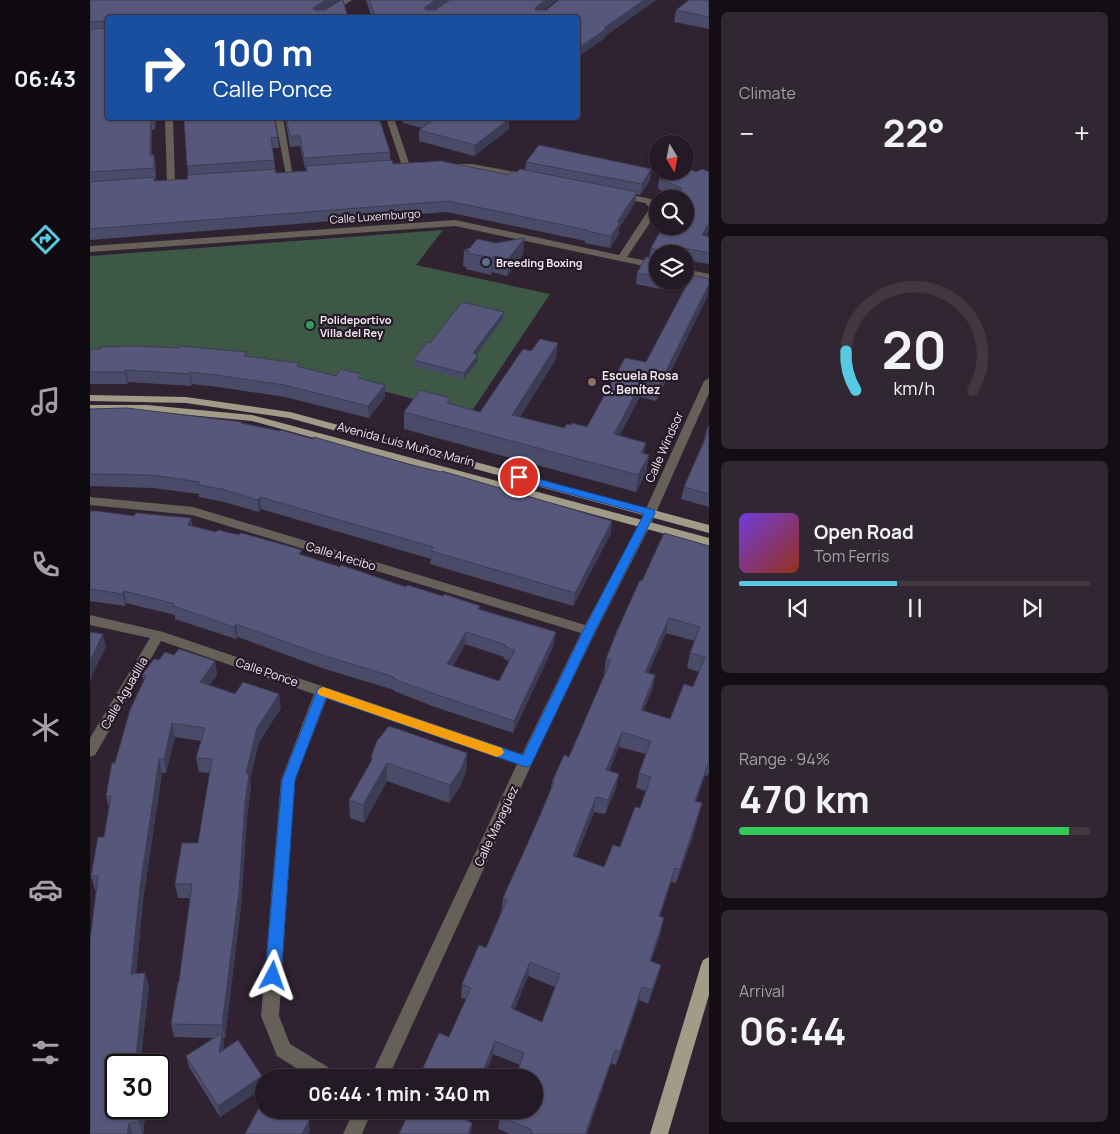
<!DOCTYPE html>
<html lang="en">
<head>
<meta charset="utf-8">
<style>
	body { margin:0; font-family:Manrope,sans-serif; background:#302732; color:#f1f3f6; height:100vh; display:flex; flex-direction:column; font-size:19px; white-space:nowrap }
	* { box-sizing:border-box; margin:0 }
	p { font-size:16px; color:#a3a1a7 }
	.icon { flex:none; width:28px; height:28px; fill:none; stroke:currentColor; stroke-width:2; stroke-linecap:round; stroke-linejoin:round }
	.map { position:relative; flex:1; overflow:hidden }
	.sheet { display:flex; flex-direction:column; gap:12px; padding:12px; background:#140e14; width:411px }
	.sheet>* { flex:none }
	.top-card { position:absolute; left:15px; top:15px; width:475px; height:105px; border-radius:5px; box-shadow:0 1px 4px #0004,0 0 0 1px #413842; background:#1a4fa0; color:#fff; overflow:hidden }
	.needle { width:32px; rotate:170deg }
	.controls { position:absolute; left:559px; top:135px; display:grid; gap:10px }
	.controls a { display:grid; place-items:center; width:45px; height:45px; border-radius:50%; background:#241a25; box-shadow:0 1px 4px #0004,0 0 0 1px #413842; font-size:25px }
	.speed { position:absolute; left:15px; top:1054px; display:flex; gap:10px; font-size:25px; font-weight:700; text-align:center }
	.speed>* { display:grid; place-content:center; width:65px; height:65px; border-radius:50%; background:#241a25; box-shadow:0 1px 4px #0004,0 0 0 1px #413842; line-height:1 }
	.speed .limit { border:2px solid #111; border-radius:8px; background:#fff; color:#111 }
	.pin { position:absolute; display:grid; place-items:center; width:42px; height:42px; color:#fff; margin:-21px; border:2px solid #fff; border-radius:50%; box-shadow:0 1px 5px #0007 }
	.me { position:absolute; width:55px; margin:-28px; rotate:4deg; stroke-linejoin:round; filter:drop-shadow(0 0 4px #0008) }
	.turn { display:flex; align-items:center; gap:18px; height:105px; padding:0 25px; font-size:22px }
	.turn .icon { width:65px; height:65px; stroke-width:2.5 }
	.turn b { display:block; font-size:35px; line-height:42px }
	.big { font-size:38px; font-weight:700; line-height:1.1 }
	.sheet .widget { flex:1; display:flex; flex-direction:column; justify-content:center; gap:8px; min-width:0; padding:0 18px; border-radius:8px; background:#302732 }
	.sheet .dial { align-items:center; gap:0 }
	.dial svg { height:130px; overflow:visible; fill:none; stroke:#413842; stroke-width:7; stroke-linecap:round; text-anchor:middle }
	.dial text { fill:#f1f3f6; stroke:none }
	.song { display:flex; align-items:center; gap:15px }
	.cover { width:60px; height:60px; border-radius:8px; background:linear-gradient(135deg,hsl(260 70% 55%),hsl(10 70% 35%)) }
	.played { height:5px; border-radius:2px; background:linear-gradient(90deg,#57c9e2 45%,#413842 45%) }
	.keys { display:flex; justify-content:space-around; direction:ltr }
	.heat { display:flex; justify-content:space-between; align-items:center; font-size:28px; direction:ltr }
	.charge { height:8px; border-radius:4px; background:linear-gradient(90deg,#34c759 94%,#413842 0) }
	.trip { position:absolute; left:165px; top:1069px; width:288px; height:50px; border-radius:25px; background:#241a25; box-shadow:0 1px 4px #0004,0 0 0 1px #413842; font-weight:700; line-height:50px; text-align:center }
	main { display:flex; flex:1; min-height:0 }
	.menu { display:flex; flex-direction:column; width:90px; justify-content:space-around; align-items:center; background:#0e0a0f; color:#a3a1a7 }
	.menu .icon { width:35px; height:35px }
	.menu .selected { color:#57c9e2 }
	.menu b { font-size:22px; color:#f1f3f6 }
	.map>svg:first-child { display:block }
	.green { fill:#3d5845 }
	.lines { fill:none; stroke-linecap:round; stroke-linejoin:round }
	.minor { fill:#656158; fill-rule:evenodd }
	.primary { fill:#a29b88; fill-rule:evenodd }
	.wall { fill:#4a4b69; fill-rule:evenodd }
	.shaded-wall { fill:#3c3d55 }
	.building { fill:#56577a; stroke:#3c3d55; fill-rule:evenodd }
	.route { fill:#1a73e8; stroke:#114b97 }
	.slow { fill:#f59e0b }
	.service-dot { fill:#5c6f8a; stroke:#261927; stroke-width:2 }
	.leisure-dot { fill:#2e9e5b; stroke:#261927; stroke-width:2 }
	.education-dot { fill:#8d6e63; stroke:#261927; stroke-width:2 }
	.labels { text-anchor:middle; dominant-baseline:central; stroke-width:4.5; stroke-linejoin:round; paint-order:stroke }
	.far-street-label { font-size:11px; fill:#f2e9f3; stroke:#261927 }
	.far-poi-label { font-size:11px; font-weight:bold; fill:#f2e9f3; stroke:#261927; text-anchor:start }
	.poi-label { font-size:12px; font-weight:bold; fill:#f2e9f3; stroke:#261927; text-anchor:start }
	.street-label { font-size:12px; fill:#f2e9f3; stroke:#261927 }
</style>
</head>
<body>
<main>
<nav class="menu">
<b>06:43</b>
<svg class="icon selected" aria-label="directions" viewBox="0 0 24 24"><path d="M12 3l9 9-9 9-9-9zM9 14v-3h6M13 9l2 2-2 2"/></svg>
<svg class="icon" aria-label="music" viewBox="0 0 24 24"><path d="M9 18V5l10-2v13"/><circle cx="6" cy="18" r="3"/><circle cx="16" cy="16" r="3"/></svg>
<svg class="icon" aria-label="phone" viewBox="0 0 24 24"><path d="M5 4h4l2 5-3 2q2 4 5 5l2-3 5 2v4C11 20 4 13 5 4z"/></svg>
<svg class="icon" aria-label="climate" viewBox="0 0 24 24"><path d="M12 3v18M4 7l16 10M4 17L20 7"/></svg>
<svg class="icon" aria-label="car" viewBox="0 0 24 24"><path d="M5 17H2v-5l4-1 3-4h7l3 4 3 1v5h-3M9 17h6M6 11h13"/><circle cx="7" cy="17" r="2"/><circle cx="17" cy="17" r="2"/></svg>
<svg class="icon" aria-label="filters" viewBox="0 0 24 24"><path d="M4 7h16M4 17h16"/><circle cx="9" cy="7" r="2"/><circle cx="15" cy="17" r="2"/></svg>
</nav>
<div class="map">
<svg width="619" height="1134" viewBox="0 0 619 1134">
	<rect width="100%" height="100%" fill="#302231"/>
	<polygon class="green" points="353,230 326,265 460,294 380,414 252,380 0,356 0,256"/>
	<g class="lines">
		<g class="minor">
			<polygon points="254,0 262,0 234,18 225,18"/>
			<polygon points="75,118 83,118 85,183 81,186 77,183"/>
			<polygon points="185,118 193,118 203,177 196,175"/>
			<polygon points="296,118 304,118 320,166 319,168 312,166"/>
			<polygon points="354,164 382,164 436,174 440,176 436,178 382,168 354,168"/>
			<polygon points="529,192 561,199 568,206 568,211 537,257 568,263 568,269 365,226 0,252 0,246 365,220 529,255 560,208 555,203 526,197 526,193"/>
			<polygon points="595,269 619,274 619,280 595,275"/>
			<polygon points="619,378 619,393 561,524 506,631 443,761 298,1078 280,1078 427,764 237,698 205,780 189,1016 200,1044 246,1072 249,1078 222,1078 187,1056 171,1016 191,780 224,694 71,641 5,755 0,757 0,738 60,638 0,625 0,615 73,632 432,754 491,633 102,515 0,505 0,497 103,507 495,625 549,524 614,381"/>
			<polygon points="264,1110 282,1110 272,1134 253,1134"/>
		</g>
		<g class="primary">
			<polygon points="0,395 96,397 200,412 619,525 619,533 199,418 96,403 0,401"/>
			<polygon points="0,405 57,405 162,415 619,538 619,546 162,421 57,411 0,411"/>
			<polygon points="619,957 619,995 578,1134 560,1134 611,965 613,960"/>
		</g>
	</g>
	<g class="wall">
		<polygon points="0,0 18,18 18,118 66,118 65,129 62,130 62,155 66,166 66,179 64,179 65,181 98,179 98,175 94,118 188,137 189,148 182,148 186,173 216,171 216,168 215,168 210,146 200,147 195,118 194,118 289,118 300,152 300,160 303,164 419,175 435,170 436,162 561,169 560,180 550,195 546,194 545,203 529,228 529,234 520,248 495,243 495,241 357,212 0,240"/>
		<polygon points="276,0 360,0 344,10 345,10 360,0 467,0 453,10 456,10 469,0 566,0 515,36 515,38 492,54 488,57 488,18 282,18"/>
		<polygon points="619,0 619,29 584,22 586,10"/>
		<polygon points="313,118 415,118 419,129 384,156 329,141 329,130 332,128 313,123"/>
		<polygon points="606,172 619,172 619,230 616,236 619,237 619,264 595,260 595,254 568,254 568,281 580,281 575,290 546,284 547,273 559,257 561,248 572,229 572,226 595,226 587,198 568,189 569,179"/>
		<polygon points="374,250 433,254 417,276 402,272 401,275 376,269 376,267 373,266"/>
		<polygon points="618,295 566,401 550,397 529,436 554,453 559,455 556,472 546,492 314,429 314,412 360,398 360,404 390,412 466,359 430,417 474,428 497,427 556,362"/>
		<polygon points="413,318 387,354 388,361 374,379 323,366 323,360 340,343"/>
		<polygon points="0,349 157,352 157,357 209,363 210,367 246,376 271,379 295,397 279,418 195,397 128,387 102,384 101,386 38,382 37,384 0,384"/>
		<polygon points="0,409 153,424 521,533 483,606 340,564 341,559 171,509 169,512 134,502 109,497 109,494 63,488 0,486"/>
		<polygon points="619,425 619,507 591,499 594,487 614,440 617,429"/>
		<path d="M0 511 44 516 101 518 102 526 212 555 390 610 464 645 423 733 342 706 304 691V690L232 668 148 637 146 639 85 619V615L36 603 35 606 0 601ZM375 644 414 657V659L419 661 409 681 363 666Z"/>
		<path d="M619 546V772L617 776 615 775 606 801 612 803 602 839 586 883 581 882 570 916 571 932 561 961 571 965 567 979 558 1004 549 1000 526 1065 521 1063 497 1134H420L408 1129 410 1116 430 1065 403 1054 394 1078H331V1072L359 1037 376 999 371 998 372 984 396 948 411 912 413 898 449 818 461 788 462 782 479 757 515 674H514L516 659 552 581ZM576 633 605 641 600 653 597 668 609 672 603 687 580 719 553 711 562 690 565 675 558 673ZM529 747 556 754 549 773 546 788 556 791 550 808 530 847 514 867 486 857 504 812 515 814 526 789 519 771ZM438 976 465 987 452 1022 424 1010Z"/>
		<polygon points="84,655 125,661 127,675 119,685 191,708 169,742 160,779 161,787 157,817 151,906 135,1038 133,1038 134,1045 133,1050 174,1085 174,1087 130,1117 99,1067 96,1056 125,1038 84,1037 81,1024 89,982 101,898 88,898 85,884 108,843 120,773 109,772 106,758 111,741 85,737 76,773 72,773 53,900 46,973 59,986 50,1065 26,1065 26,1108 56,1108 53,1134 0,1134 6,890 5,890 1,876 14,837 19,808 16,796 25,763 54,681 52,675 69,660"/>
		<polygon points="377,753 376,771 370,787 359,803 297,781 274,823 260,818 259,800 281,762 281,757"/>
	</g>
	<g class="shaded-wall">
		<polygon points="236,0 250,0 223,18 223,8"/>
		<polygon points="346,0 360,0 335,16 335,7"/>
		<polygon points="455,0 467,0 445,16 446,7"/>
		<polygon points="554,0 566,0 515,36 515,38 492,54 488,57 488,47"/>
		<polygon points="64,118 66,118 65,129"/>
		<polygon points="61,119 62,130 62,166 60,155"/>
		<polygon points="419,119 419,129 384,156 385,145"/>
		<polygon points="64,155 66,166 66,179 64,168"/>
		<polygon points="561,169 560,180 550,195 552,184"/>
		<polygon points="547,192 545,203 529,228 529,234 520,248 521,236 527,222"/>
		<polygon points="619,223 619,230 610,246 612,235"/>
		<polygon points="435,238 433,254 417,276 418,259"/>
		<polygon points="403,256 402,272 401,275 402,258"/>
		<polygon points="576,281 580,281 575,290"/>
		<polygon points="619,284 618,295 566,401 569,385"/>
		<polygon points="414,312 413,318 383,359 383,353"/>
		<polygon points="468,343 466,359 421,431 422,415"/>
		<polygon points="388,355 388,361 374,379 374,373"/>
		<polygon points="36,370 38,382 37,384 35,372"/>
		<polygon points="100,372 102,384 101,386 99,374"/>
		<polygon points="552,381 550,397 521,451 524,434"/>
		<polygon points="295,385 295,397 279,418 278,406"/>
		<polygon points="556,443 553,459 551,453"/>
		<polygon points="559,455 556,472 546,492 548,475"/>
		<polygon points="170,497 171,509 169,512 167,500"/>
		<polygon points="101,518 103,530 98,525"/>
		<polygon points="522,521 521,533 483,606 485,593"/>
		<polygon points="34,591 36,603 35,606 32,594"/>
		<polygon points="579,618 576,633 552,687 555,672"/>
		<polygon points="146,624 148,637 146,639 144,627"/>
		<polygon points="376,632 375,644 357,677 357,664"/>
		<polygon points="466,632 464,645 423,733 424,721"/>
		<polygon points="13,634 16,647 5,669 0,682 0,661"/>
		<polygon points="125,661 127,675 112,696 110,682"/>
		<polygon points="565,675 562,690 548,724 551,710"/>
		<polygon points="189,694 191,708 169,742 160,779 161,787 157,817 151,906 135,1038 132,1025 156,773 167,728"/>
		<polygon points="82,723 85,737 76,773 74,759"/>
		<polygon points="532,732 529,747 513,784 516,770"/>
		<polygon points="377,753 376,771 370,787 359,803 360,785"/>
		<polygon points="69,759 72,773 53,900 45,987 41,974 50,887"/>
		<polygon points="619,761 615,775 601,815 605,801"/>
		<polygon points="297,763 297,781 274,823 273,805"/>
		<polygon points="529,774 526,789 515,814 518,800"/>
		<polygon points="506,797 504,812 480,870 483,856"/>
		<polygon points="612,803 602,839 586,883 590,869"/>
		<polygon points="585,868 581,882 568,922 571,908"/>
		<polygon points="574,918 571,932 556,975 560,961"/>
		<polygon points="440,962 438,976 420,1022 421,1008"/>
		<polygon points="571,965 567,979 558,1004 562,990"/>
		<polygon points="55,973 59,986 50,1065 45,1065"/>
		<polygon points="552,987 549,1000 526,1065 530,1052"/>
		<polygon points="132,1033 134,1045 132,1064 129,1053"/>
		<polygon points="405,1041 403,1054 394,1078 390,1078"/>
		<polygon points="525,1050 521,1063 497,1134 495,1134"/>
		<polygon points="172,1076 174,1087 130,1117 128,1106"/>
		<polygon points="51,1108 56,1108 53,1134 49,1122"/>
		<polygon points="215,1110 218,1110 218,1117 213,1127 211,1116"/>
		<polygon points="378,1110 381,1110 379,1114 379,1120 374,1132 375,1120"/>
		<polygon points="219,1120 220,1131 218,1134 212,1134"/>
		<polygon points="39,1123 43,1134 37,1134"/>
		<polygon points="382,1123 381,1134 378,1134"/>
	</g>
	<g class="building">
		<polygon points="0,0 236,0 223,8 225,10 235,10 251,0 253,0 258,18 18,18 18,22 16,21 0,22"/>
		<polygon points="279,0 346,0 335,7 335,10 345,10 360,0 455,0 446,7 445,10 456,10 469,0 554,0 514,28 516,29 493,45 488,47 488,18 286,18"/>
		<polygon points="599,0 619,0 619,17 586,10"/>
		<polygon points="18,28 18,118 64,118 64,119 61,119 60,155 64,155 64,168 0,172 0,29"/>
		<polygon points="94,118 184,118 188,137 181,138 184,160 97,166"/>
		<polygon points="196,118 289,118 300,152 214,158 210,136 200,136"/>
		<polygon points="332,118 415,118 419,119 385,145 329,130 343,120"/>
		<polygon points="449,145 561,169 552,184 436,162"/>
		<polygon points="302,160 303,164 351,161 419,175 422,171 427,172 430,169 547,192 527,222 530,223 521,236 496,231 497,230 358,201 0,229 0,182 64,177 64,181 98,179 97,175 185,169 186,173 217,171 216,166"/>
		<polygon points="595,167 606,172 612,169 619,172 619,223 612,235 619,237 619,253 594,248 591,254 571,254 571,251 561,248 573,226 595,226 595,199 586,199 592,188 569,179 582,171 595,171"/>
		<polygon points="435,238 418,259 403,256 402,258 377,253 379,251 374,250 380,248 387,239 406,243"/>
		<polygon points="556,257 568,259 568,277 547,273"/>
		<polygon points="602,275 619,279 619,284 569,385 552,381 524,434 556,443 551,453 559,455 548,475 314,412 330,390 360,398 357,403 390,412 433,349 441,351 450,339 468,343 422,415 474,428 477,424 481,425 482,423 497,427 535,358 556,362"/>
		<polygon points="372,302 414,312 383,353 388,355 374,373 323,360 337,342 340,343"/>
		<polygon points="47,346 89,348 90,346 157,352 154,356 209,363 207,366 246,376 251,369 271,374 268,378 295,385 278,406 194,385 126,375 100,372 99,374 36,370 35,372 0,372 0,349 11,349 11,347"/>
		<polygon points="37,408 152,422 151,423 190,431 191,430 223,439 224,437 318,464 351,472 352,471 522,521 485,593 341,551 343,547 170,497 167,500 132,489 108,485 110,482 61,475 0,474 0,409"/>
		<polygon points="619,430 619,494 594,487"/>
		<path d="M0 511H6L44 516 46 513 101 518 98 525 126 532 128 530 149 535 151 533 184 542 212 550 209 554 250 567 251 565 316 587 317 585 353 596 354 594 390 606 388 609 466 632 424 721 342 693 304 679V677L232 655 146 624 144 627 83 606 85 604 34 591 32 594 0 589ZM376 632 416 645 415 647 425 650 409 681 357 664Z"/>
		<path d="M574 533 619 546V761L605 801 612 803 590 869 585 868 569 916 574 918 560 961 571 965 562 990 552 987 530 1052 525 1050 495 1134H441L442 1130 410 1116 412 1110H444V1078H425L434 1053 405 1041 390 1078H335L336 1074 331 1072 349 1033 359 1037 381 988 372 984 389 945 396 948 417 900 413 898 449 818 464 782H462L474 755 479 757 521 660 516 659 527 631 550 580 552 581ZM579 618 610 627 600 653 615 657 603 687 594 684 580 719 551 710 565 675 555 672ZM532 732 561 741 549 773 561 777 550 808 545 807 530 847 523 845 514 867 483 856 506 797 518 800 529 774 516 770ZM440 962 470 974 452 1022 421 1008Z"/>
		<polygon points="0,632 13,634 0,661"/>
		<polygon points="89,649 125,661 110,682 145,694 153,682 189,694 167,728 156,773 159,773 155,803 149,892 132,1025 81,1024 88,982 89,982 102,884 85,884 92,843 108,843 122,759 106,758 115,728 82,723 74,759 69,759 50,887 41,974 55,973 45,1065 26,1065 26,1108 51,1108 49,1122 39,1123 37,1134 0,1134 0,941 8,876 1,876 8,837 14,837 21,796 16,796 22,763 25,763 40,710 56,676 52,675 64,659 69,660 75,652 84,655"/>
		<polygon points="299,726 377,753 371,769 360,785 297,763 273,805 259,800 283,758 281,757 287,741"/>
		<polygon points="132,1033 129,1053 148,1040 172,1076 128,1106 96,1056"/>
		<polygon points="174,1098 174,1110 215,1110 211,1116 219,1120 212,1134 155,1134"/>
		<polygon points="320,1110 379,1110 375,1120 382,1123 378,1134 309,1134"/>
	</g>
	<polygon class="route" points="429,474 564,510 565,513 505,631 441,765 436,767 236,698 205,780 191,976 188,981 183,984 178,981 175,976 192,780 228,688 236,688 433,755 493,631 554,514 425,479 424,477 425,475"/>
	<polygon class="slow" points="233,687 412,748 414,752 412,755 407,757 229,695 227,692 229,689"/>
	<circle class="service-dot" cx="396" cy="262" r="5"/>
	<circle class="leisure-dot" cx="220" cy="325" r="5"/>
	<circle class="education-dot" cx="502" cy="382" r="5"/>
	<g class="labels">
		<g class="far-street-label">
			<text transform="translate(285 216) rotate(-4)">Calle Luxemburgo</text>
		</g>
		<g class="far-poi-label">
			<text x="406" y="262">Breeding Boxing</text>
			<text x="230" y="319">Polideportivo<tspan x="230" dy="13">Villa del Rey</tspan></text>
		</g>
		<g class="poi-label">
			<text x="512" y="375">Escuela Rosa<tspan x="512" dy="14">C. Benítez</tspan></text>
		</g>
		<g class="street-label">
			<text transform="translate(316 444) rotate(15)">Avenida Luis Muñoz Marín</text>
			<text transform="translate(574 447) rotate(-66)">Calle Windsor</text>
			<text transform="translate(251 556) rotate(17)">Calle Arecibo</text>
			<text transform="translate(177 672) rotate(19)">Calle Ponce</text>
			<text transform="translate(34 693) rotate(-60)">Calle Aguadilla</text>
			<text transform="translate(406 826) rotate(-65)">Calle Mayagüez</text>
		</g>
	</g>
</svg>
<div class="controls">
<a><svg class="needle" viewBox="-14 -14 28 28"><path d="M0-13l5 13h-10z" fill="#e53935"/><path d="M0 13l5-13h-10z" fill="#a3a1a7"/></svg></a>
<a><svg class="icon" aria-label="search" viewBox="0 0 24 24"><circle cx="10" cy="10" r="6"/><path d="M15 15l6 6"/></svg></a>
<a><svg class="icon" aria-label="layers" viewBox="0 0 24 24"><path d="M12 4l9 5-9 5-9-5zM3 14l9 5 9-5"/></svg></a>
</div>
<div class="speed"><div class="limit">30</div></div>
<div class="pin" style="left:429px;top:477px;background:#d93025"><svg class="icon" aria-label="arrive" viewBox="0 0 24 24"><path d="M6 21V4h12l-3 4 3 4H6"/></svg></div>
<svg class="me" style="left:183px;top:976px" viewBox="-20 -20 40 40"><path d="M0-17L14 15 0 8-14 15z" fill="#1a73e8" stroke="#fff" stroke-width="4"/></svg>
<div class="trip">06:44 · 1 min · 340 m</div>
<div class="top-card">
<div class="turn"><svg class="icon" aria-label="right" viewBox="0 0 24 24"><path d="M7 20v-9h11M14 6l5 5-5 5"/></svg><div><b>100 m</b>Calle Ponce</div></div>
</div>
</div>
<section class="sheet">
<div class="widget"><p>Climate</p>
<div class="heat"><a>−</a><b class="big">22°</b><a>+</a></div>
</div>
<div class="widget dial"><svg viewBox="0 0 100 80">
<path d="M14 69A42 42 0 1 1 86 69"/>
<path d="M14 69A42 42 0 0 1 8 45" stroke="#57c9e2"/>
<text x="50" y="56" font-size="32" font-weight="700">20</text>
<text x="50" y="72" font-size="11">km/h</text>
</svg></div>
<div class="widget">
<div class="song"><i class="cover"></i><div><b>Open Road</b><p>Tom Ferris</p></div></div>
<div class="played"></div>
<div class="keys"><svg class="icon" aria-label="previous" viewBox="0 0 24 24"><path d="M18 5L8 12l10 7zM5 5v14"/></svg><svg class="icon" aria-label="pause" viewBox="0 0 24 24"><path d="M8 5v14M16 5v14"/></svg><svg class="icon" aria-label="next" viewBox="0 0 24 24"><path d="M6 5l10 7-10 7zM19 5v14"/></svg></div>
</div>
<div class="widget"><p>Range · 94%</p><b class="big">470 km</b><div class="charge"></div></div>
<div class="widget"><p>Arrival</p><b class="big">06:44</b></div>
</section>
</main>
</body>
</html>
